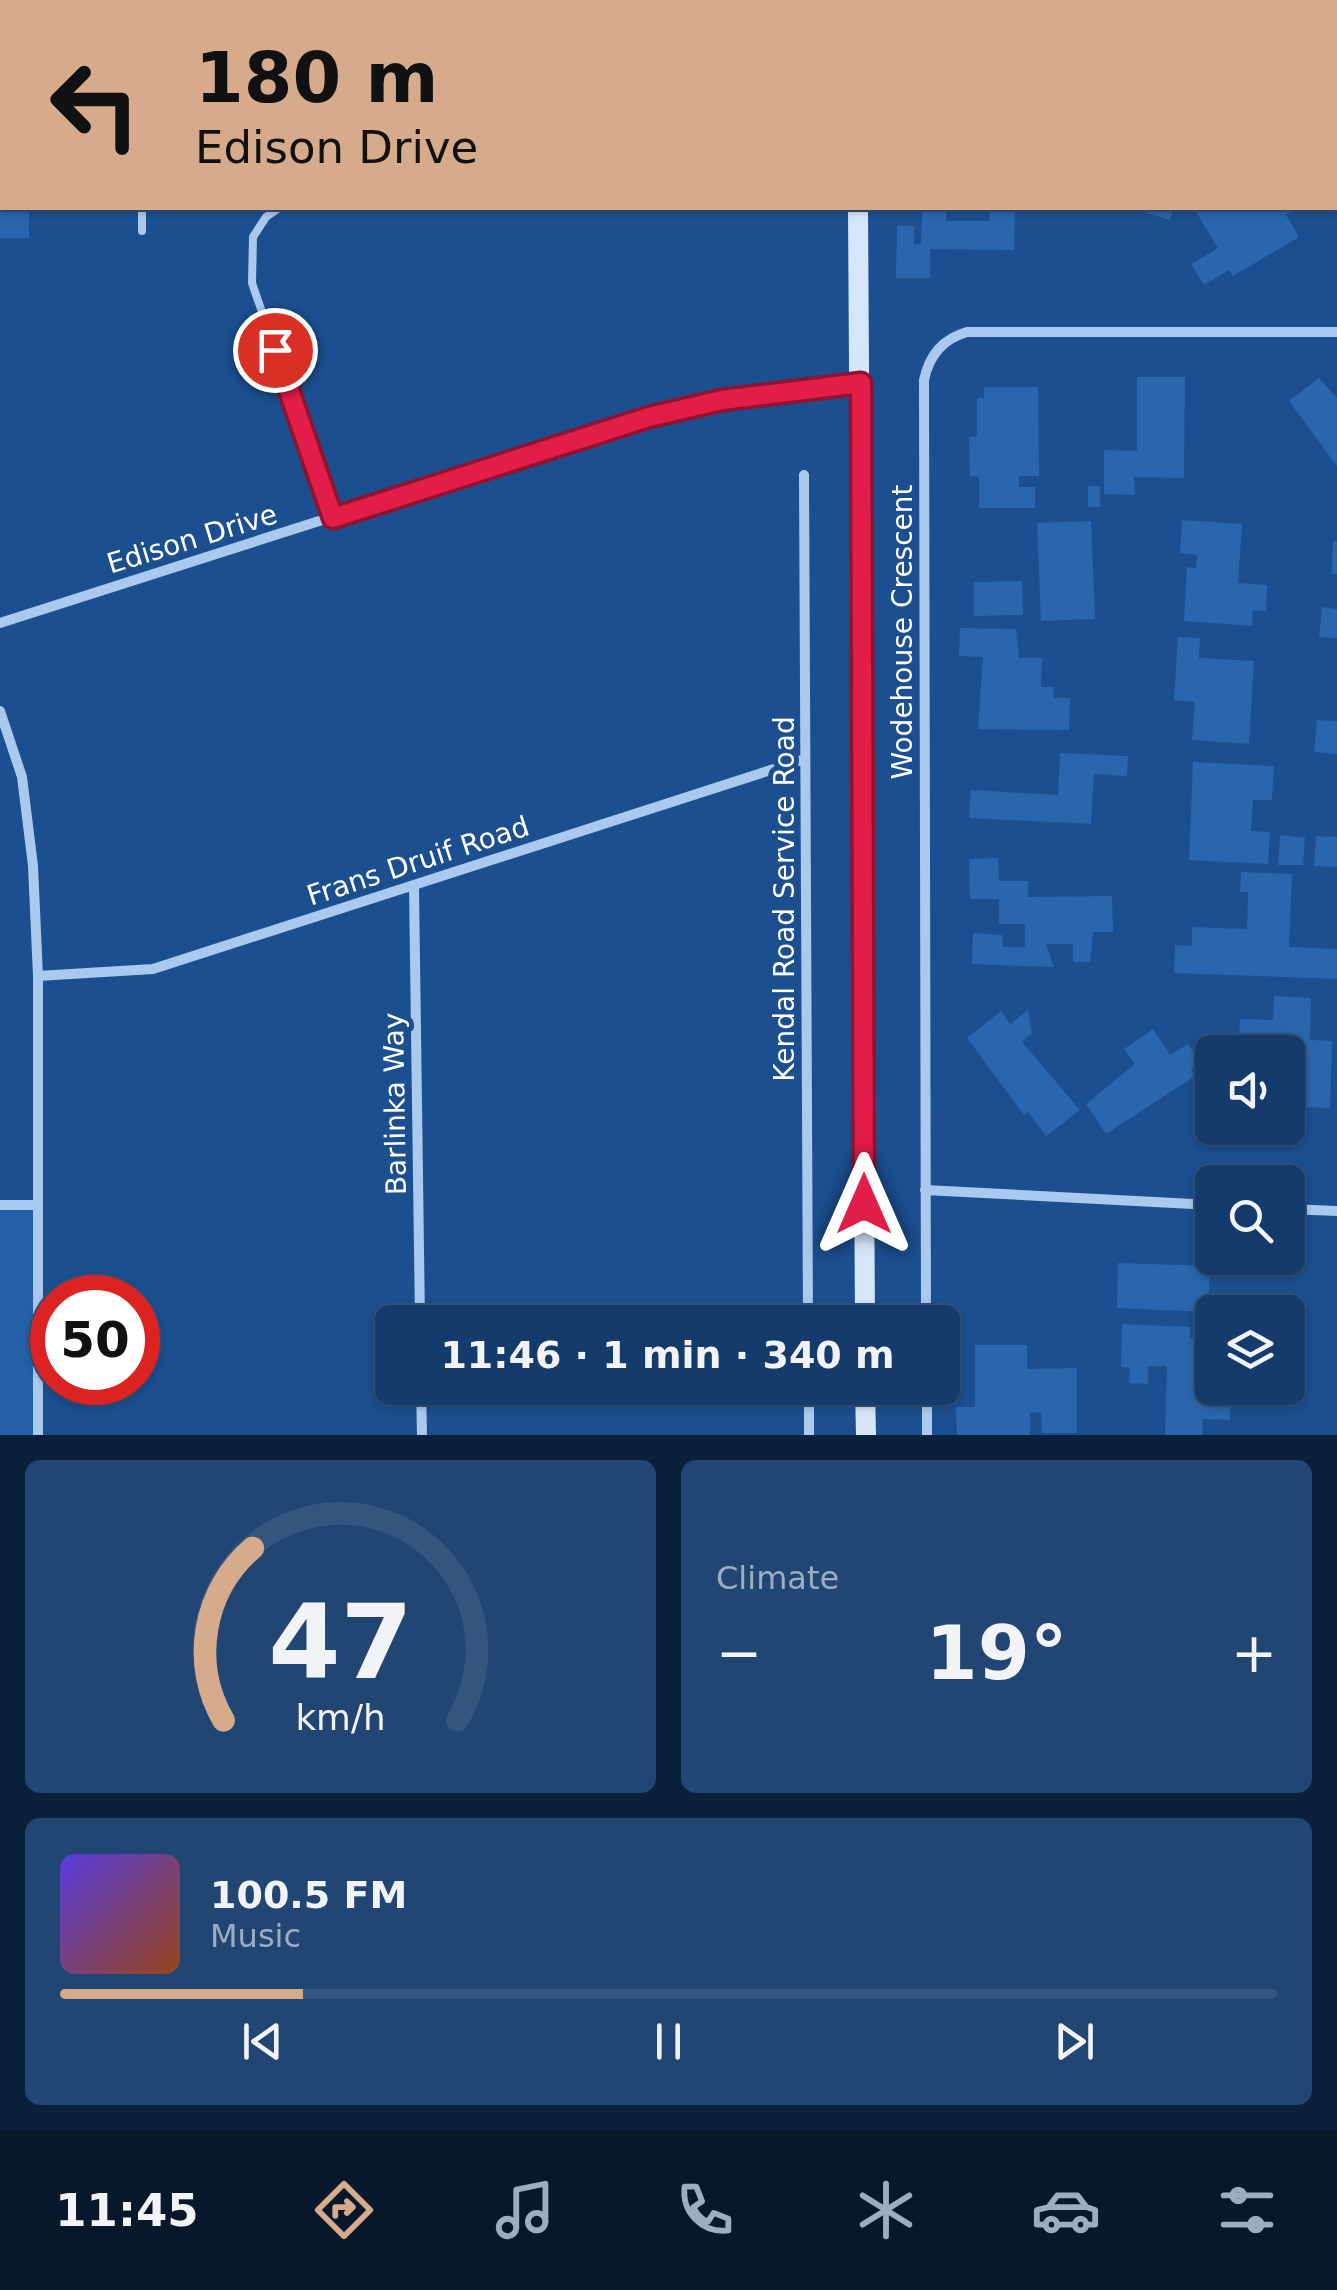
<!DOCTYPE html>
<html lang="en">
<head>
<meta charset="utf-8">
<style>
	body { margin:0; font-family:"DejaVu Sans",sans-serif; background:#214673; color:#f1f3f6; height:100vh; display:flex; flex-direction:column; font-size:38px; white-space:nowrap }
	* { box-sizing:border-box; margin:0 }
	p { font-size:32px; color:#9dadc1 }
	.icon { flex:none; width:55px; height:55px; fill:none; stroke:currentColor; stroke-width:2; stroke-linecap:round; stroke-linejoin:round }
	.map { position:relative; height:1435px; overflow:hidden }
	.panel { display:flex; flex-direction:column; gap:25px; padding:25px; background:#0b203b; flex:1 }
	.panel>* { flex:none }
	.guide { position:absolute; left:0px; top:0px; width:1338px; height:210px; box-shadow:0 2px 8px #0004,0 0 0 2px #33557e; background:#d6ab8b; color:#111; overflow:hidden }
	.tools { position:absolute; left:1195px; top:1035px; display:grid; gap:20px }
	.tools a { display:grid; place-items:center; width:110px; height:110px; border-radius:15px; background:#143b6b; box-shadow:0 2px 8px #0004,0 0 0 2px #33557e; font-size:50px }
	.speed { position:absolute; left:30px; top:1275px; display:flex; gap:20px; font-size:50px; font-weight:700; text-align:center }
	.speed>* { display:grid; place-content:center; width:130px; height:130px; border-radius:50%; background:#143b6b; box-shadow:0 2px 8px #0004,0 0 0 2px #33557e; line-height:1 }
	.speed .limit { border:15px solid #d22; background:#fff; color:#111 }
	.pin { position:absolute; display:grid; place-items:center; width:85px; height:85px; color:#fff; margin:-42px; border:5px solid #fff; border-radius:50%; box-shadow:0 2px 10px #0007 }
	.me { position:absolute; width:110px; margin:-55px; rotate:0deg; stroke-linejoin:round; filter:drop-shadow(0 0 8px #0008) }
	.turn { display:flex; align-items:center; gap:35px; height:210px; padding:0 30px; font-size:45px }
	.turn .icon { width:130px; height:130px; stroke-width:2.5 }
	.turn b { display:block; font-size:70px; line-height:85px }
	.big { font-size:75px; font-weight:700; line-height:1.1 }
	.panel .widget { flex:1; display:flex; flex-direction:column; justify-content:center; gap:15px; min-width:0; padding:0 35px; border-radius:15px; background:#214673 }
	.panel .dial { align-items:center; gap:0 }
	.dial svg { height:260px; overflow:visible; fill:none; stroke:#33557e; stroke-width:7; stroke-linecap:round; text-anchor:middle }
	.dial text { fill:#f1f3f6; stroke:none }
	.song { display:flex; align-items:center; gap:30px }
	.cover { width:120px; height:120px; border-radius:15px; background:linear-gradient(135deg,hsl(250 70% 55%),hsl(20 70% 35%)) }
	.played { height:10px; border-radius:5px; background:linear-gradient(90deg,#d6ab8b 20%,#33557e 20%) }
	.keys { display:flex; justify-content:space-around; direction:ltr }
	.heat { display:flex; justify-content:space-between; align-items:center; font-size:55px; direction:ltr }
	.panel .tiles { flex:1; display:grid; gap:25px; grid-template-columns:1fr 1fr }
	.widget:last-child { grid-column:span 2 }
	.trip { position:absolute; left:375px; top:1305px; width:585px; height:100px; border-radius:15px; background:#143b6b; box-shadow:0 2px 8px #0004,0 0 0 2px #33557e; font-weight:700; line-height:100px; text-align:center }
	.menu { display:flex; height:160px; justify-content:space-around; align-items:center; background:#08182b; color:#9dadc1 }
	.menu .icon { width:70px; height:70px }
	.menu .active { color:#d6ab8b }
	.menu b { font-size:45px; color:#f1f3f6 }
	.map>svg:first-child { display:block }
	.green { fill:#2461a8 }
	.building { fill:#2a66ad }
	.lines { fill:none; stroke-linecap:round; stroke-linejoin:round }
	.service { stroke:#a9c9ee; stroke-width:8 }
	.minor { stroke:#a9c9ee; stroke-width:10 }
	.secondary { stroke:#d6e6fa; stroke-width:20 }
	.route-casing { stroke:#92132f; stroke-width:25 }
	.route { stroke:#e11d48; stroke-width:18 }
	.labels { text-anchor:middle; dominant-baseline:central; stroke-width:10; stroke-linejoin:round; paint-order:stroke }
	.street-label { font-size:28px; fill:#fff; stroke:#1b4f8f }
</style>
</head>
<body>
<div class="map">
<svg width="1337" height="1435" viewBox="0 0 1337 1435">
	<rect width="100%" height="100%" fill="#1b4f8f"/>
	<polygon class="green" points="0,1205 37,1206 38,1435 0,1435"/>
	<g class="building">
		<rect x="0" y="208" width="29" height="30"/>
		<polygon points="922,208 946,208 946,221 989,221 990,208 1015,208 1014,250 930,249 930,278 896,278 897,226 914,226 914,244 921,244"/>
		<polygon points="1131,208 1174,208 1170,220"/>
		<polygon points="1203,208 1299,208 1286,215 1299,237 1233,276 1229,270 1204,285 1191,264 1218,248 1196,212"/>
		<polygon points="1137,377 1185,377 1184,478 1134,477 1135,495 1104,494 1104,450 1137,451"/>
		<polygon points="1319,378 1337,398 1337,466 1289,401"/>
		<polygon points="984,387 1038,387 1039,476 1019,476 1019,487 1035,487 1035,508 979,508 979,477 970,476 969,437 977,437 977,398 984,398"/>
		<rect x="1088" y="486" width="12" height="21"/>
		<polygon points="1182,520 1242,524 1238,583 1267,585 1266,611 1253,610 1252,626 1184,621 1187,567 1196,568 1197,555 1180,553"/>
		<polygon points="1091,521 1095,619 1041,621 1037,523"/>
		<polygon points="1333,541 1337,542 1337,574 1332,574"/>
		<polygon points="1022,581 1023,615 974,616 974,582"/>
		<polygon points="1322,607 1337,609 1337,638 1319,637"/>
		<polygon points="960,628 1016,629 1019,658 1042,658 1041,687 1054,687 1053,698 1070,698 1069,730 978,729 983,657 959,656"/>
		<polygon points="1178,637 1200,638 1199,658 1254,661 1249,744 1192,740 1195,702 1174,700"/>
		<polygon points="1317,720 1337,721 1337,754 1314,752"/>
		<polygon points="1060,753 1128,756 1127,776 1094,774 1091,824 969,818 971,790 1058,795"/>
		<polygon points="1193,762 1274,766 1272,800 1253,800 1251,831 1270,832 1268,864 1189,860"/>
		<polygon points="1280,835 1305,838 1303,865 1278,865"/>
		<polygon points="1316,836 1337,837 1337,867 1314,866"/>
		<polygon points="998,858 999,881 1028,881 1028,897 1112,896 1113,932 1093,932 1090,962 1073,962 1073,944 1046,944 1054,967 972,964 973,933 1002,935 1003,947 1025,947 1025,924 999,924 999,899 970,899 969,859"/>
		<polygon points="1241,872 1292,874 1289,947 1337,949 1337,979 1174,973 1175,945 1192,946 1192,927 1247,929 1248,892 1240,892"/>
		<polygon points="1274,996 1311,998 1310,1040 1332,1041 1330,1108 1300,1107 1299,1139 1262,1138 1262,1128 1288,1128 1288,1052 1238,1052 1240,1019 1273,1020"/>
		<polygon points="1028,1010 1032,1033 1022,1042 1080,1110 1046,1136 1028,1112 1024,1115 967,1038 1001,1011 1010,1024"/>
		<polygon points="1153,1029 1170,1055 1188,1044 1201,1063 1191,1070 1195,1076 1106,1134 1086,1104 1135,1064 1124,1049"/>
		<polygon points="1118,1263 1210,1266 1208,1312 1117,1308"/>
		<polygon points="1122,1324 1190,1327 1190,1338 1212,1339 1212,1388 1231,1388 1230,1420 1203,1419 1202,1435 1165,1435 1167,1366 1148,1366 1148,1384 1129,1383 1130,1368 1121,1367"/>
		<polygon points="975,1345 1027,1345 1027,1369 1077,1368 1077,1433 1042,1433 1041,1412 1030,1413 1030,1435 957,1435 956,1407 975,1407"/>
	</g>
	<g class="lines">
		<g class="service">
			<polyline points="140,0 140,2"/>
			<polyline points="597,0 597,2"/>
			<polyline points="425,2 425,0"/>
			<polyline points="142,208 142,231"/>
			<polyline points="279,208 266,217 253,237 252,283 333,518"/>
		</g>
		<g class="minor">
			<polyline points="804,475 808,1322"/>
			<polyline points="0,623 626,423 722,400 859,383"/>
			<polyline points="0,711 22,777 33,866 38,976 38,1435"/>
			<polyline points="414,886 420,1322"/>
			<polyline points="38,976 153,969 805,759"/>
			<polyline points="925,1190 1212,1205"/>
			<polyline points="0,1205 37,1205"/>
			<polyline points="1288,1209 1337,1211"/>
			<path d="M926 1322 924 380C929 356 942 339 967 332H1337"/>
			<polyline points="421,1388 422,1435"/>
			<polyline points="809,1388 809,1435"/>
			<polyline points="927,1388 927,1435"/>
		</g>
		<g class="secondary">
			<polyline points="857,0 857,2"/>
			<polyline points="858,208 865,1322"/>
			<polyline points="865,1388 866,1435"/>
		</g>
	</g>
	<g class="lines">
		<g class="route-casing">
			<polyline id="route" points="275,350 333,518 649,417 722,400 861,383 864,1204"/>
		</g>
		<use href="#route" class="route"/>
	</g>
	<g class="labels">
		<g class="street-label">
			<text transform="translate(192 539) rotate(-17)">Edison Drive</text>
			<text transform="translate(902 632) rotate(-90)">Wodehouse Crescent</text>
			<text transform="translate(418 861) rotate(-18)">Frans Druif Road</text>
			<text transform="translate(784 899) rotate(-90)">Kendal Road Service Road</text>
			<text transform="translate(395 1104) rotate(-91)">Barlinka Way</text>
		</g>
	</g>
</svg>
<div class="tools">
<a><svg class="icon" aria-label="sound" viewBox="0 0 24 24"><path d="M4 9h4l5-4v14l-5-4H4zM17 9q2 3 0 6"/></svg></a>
<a><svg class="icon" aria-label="search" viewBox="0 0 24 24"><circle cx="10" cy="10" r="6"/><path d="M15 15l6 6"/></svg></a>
<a><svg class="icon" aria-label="layers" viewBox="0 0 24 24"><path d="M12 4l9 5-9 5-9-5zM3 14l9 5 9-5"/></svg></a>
</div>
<div class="speed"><div class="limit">50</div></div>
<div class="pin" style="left:275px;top:350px;background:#d93025"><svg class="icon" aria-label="arrive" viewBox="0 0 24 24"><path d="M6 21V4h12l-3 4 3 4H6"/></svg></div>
<svg class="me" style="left:864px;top:1204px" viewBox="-20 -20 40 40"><path d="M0-17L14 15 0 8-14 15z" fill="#e11d48" stroke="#fff" stroke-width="4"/></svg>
<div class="trip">11:46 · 1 min · 340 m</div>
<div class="guide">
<div class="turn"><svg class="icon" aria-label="left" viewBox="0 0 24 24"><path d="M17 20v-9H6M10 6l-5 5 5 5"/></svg><div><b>180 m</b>Edison Drive</div></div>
</div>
</div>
<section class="panel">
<div class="tiles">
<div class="widget dial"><svg viewBox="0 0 100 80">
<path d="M14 69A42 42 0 1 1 86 69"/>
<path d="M14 69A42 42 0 0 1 23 16" stroke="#d6ab8b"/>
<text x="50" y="56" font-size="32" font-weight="700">47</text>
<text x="50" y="72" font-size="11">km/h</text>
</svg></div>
<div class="widget"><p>Climate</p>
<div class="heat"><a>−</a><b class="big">19°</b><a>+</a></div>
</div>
<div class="widget">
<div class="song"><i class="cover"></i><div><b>100.5 FM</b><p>Music</p></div></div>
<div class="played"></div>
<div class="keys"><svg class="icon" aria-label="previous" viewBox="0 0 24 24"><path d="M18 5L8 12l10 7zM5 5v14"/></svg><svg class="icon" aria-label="pause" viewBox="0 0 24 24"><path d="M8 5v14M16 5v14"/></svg><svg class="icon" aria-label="next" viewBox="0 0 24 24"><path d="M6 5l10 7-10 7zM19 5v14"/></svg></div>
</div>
</div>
</section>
<nav class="menu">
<b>11:45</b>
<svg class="icon active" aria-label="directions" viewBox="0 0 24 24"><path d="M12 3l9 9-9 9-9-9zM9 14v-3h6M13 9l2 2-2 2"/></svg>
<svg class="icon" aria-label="music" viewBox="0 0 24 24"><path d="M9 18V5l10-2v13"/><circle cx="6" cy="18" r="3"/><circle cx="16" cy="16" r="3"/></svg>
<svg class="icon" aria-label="phone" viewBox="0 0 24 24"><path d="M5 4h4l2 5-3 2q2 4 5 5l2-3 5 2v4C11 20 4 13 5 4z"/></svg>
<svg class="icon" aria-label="climate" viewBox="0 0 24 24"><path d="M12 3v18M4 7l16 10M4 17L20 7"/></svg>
<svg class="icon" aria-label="car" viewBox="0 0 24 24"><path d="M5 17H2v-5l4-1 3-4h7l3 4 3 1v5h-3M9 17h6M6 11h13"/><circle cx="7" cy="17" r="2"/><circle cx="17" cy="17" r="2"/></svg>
<svg class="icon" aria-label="filters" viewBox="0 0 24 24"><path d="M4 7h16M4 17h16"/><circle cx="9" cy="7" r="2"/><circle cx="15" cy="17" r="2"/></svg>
</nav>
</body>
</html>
